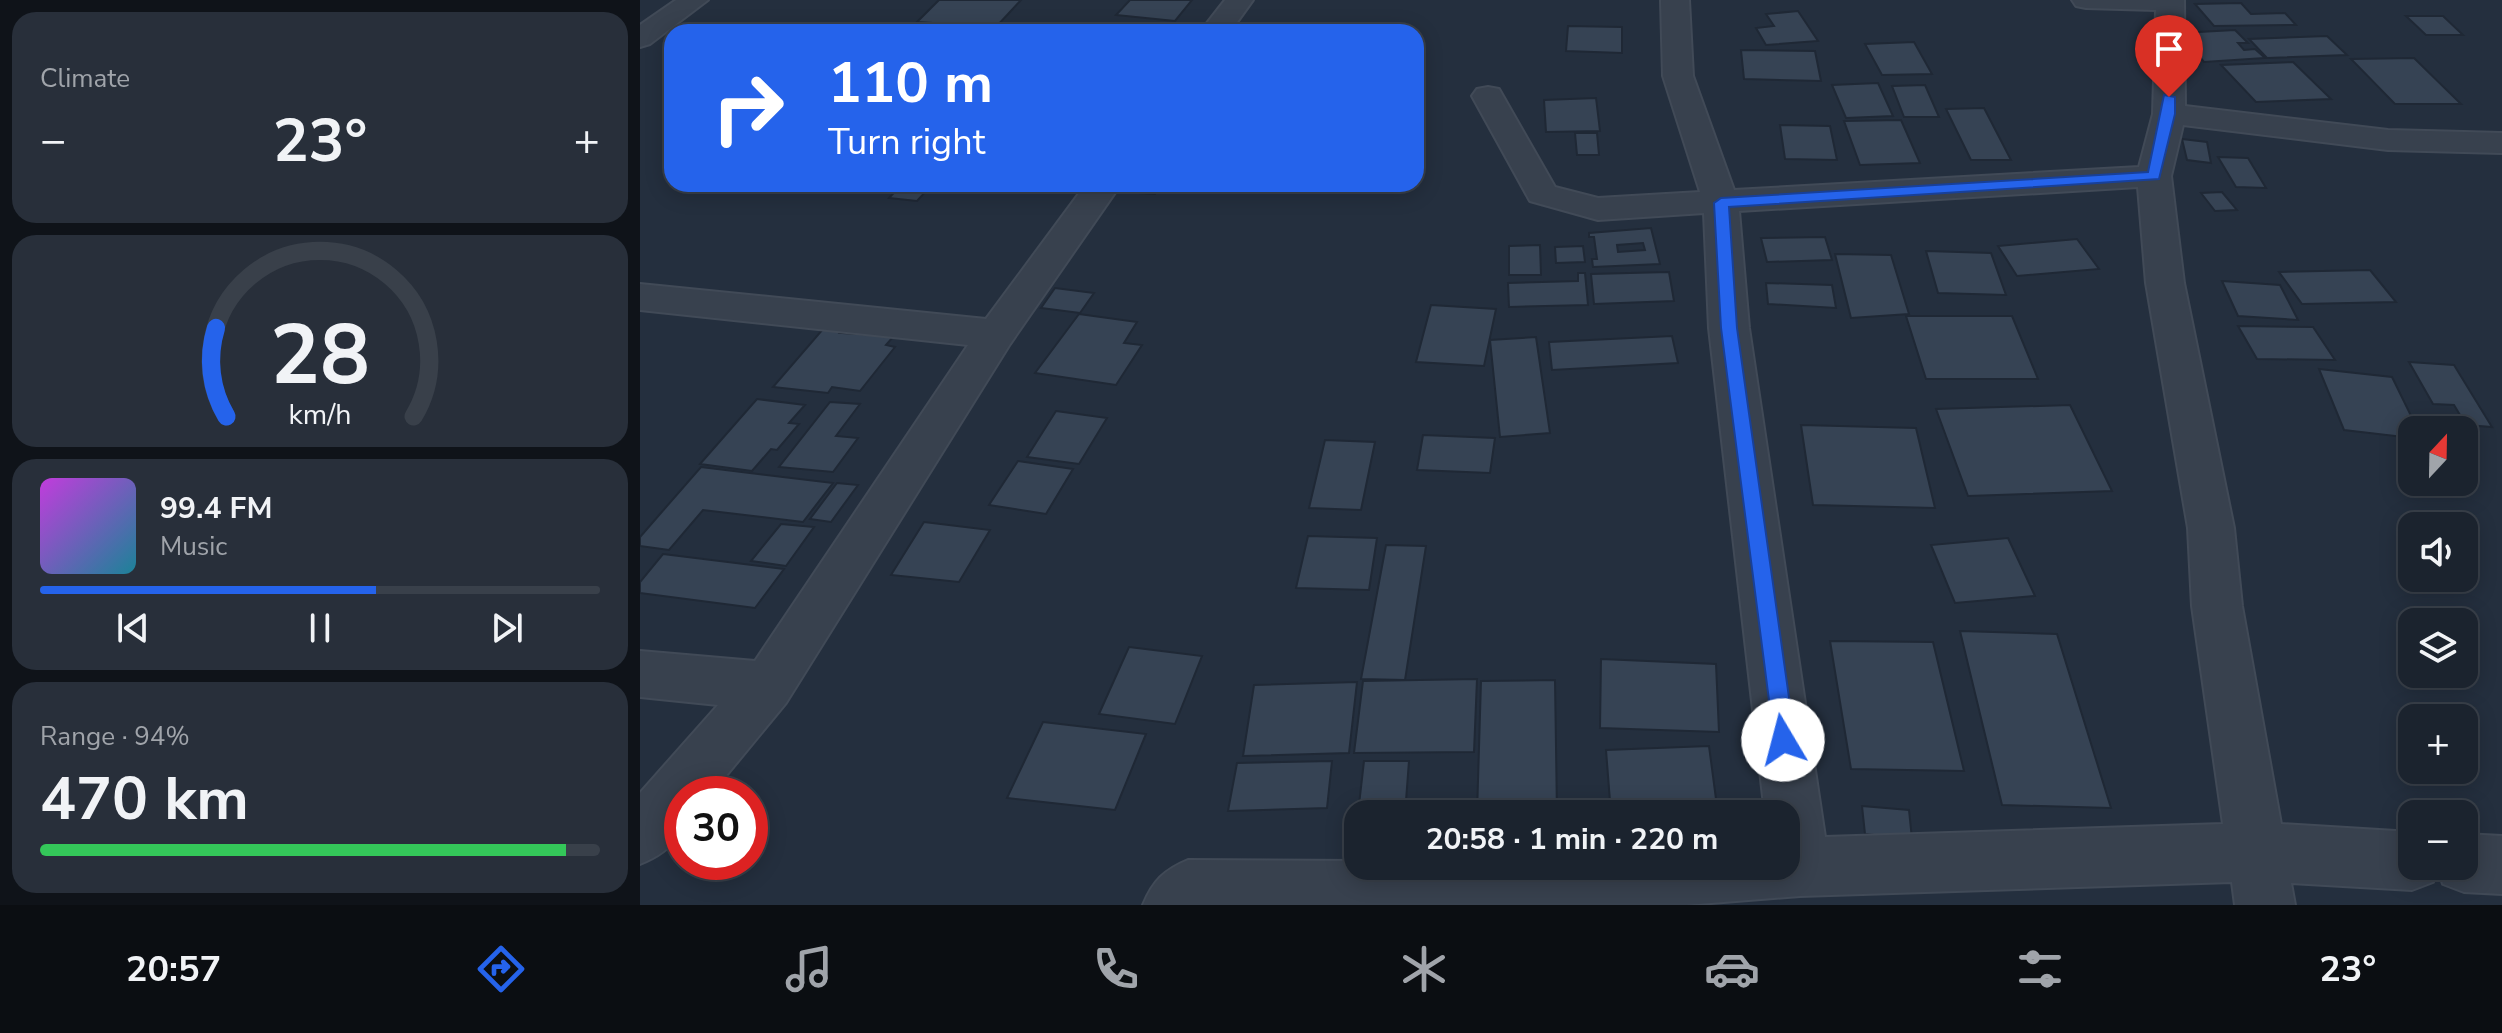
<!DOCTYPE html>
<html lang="en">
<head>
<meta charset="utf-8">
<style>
	body { margin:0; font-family:"Nunito Sans",sans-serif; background:#282f3a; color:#f1f3f6; height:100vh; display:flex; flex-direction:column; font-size:30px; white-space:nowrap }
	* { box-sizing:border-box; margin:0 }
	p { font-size:26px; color:#a0a4aa }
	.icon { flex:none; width:44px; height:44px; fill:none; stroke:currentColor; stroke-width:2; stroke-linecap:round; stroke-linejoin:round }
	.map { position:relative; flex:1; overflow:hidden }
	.drawer { display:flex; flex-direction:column; gap:12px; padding:12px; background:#0f1319; width:640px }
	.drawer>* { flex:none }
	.guide { position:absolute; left:24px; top:24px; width:760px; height:168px; border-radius:24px; box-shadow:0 4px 20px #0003,0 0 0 2px #39404a; background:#2563eb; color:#fff; overflow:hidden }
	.needle { width:52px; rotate:22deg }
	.controls { position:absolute; left:1758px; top:416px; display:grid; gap:16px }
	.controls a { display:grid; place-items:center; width:80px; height:80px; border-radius:16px; background:#1b232e; box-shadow:0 4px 20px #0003,0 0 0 2px #39404a; font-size:40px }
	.speed { position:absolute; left:24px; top:776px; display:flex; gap:16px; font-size:40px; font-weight:700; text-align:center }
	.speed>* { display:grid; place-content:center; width:104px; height:104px; border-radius:50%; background:#1b232e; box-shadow:0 4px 20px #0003,0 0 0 2px #39404a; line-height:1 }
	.speed .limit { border:12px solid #d22; background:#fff; color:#111 }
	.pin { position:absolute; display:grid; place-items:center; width:68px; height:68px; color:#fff; margin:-82px -34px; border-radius:50% 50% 50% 0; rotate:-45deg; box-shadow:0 0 8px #0007 }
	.pin .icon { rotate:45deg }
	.me { position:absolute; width:88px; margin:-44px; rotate:352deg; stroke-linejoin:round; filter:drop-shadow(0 0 6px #0008) }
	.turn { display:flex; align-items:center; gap:28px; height:168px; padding:0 32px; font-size:36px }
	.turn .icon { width:104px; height:104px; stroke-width:2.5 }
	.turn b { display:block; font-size:56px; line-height:68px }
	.big { font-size:60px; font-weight:700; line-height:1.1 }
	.drawer .card { flex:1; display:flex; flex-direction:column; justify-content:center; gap:12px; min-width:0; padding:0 28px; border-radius:24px; background:#282f3a }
	.drawer .dial { align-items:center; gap:0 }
	.dial svg { height:208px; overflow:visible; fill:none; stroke:#39404a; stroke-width:7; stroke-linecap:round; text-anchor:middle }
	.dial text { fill:#f1f3f6; stroke:none }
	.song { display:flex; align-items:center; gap:24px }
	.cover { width:96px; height:96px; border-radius:12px; background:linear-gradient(135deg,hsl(290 70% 55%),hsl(190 70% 35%)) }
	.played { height:8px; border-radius:4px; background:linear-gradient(90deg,#2563eb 60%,#39404a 60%) }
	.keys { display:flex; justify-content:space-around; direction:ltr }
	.heat { display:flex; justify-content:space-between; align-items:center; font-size:44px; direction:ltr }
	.charge { height:12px; border-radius:6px; background:linear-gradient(90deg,#34c759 94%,#39404a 0) }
	.trip { position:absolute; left:704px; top:800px; width:456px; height:80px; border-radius:24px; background:#1b232e; box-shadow:0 4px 20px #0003,0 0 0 2px #39404a; font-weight:700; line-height:80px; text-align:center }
	.dock { display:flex; height:128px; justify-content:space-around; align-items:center; background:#0b0e12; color:#a0a4aa }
	.dock .icon { width:56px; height:56px }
	.dock .current { color:#2563eb }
	.dock b { font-size:36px; color:#f1f3f6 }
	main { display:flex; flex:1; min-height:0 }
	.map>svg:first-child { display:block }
	.building { fill:#364354; stroke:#1f2835; stroke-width:2; fill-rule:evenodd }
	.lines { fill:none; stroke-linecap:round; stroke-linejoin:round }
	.minor-casing { stroke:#414a57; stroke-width:4 }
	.minor { fill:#38414e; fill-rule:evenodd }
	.route { fill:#2563eb; stroke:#184099; stroke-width:2 }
</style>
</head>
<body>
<main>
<section class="drawer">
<div class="card"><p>Climate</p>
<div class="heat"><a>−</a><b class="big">23°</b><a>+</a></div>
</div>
<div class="card dial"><svg viewBox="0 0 100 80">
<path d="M14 69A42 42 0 1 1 86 69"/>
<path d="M14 69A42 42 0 0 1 10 35" stroke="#2563eb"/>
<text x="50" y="56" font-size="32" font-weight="700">28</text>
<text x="50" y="72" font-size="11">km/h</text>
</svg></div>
<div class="card">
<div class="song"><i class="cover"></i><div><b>99.4 FM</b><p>Music</p></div></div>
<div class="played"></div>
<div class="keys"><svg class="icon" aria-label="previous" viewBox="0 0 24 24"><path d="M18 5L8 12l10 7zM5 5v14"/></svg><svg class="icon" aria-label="pause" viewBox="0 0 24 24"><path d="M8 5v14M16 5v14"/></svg><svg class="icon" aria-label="next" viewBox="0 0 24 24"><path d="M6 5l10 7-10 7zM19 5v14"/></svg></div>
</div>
<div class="card"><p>Range · 94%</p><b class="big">470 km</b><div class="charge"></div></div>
</section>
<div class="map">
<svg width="1862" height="905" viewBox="0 0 1862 905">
	<rect width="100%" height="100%" fill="#242f3e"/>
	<g class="building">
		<polygon points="299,0 381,0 356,27 277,22"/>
		<polygon points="490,0 552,0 535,21 476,15"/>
		<polygon points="1601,3 1611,14 1645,13 1656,25 1574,26 1555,4"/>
		<polygon points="1158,11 1178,41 1126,45 1116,28 1134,26 1126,14"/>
		<polygon points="1766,16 1803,16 1823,35 1786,35"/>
		<polygon points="928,26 982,27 982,53 926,51"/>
		<polygon points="1595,30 1608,43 1598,43 1604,50 1615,49 1625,58 1564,62 1540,33"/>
		<polygon points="1687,36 1707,55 1627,58 1609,39"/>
		<polygon points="1274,42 1292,74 1242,75 1225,44"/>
		<polygon points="1101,50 1175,51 1181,81 1104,79"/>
		<polygon points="1774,58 1821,104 1755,104 1711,59"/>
		<polygon points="1653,62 1691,99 1616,102 1581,65"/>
		<polygon points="1238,83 1253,116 1206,118 1192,85"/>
		<polygon points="1285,85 1299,117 1264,117 1252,86"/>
		<polygon points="956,98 960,131 906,132 904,100"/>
		<polygon points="1344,108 1371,160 1331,160 1306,109"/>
		<polygon points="1261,120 1280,163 1220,165 1204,121"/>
		<polygon points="1140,125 1190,126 1197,160 1145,159"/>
		<polygon points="935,133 957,133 959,155 937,155"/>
		<polygon points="1542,139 1567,142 1571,163 1547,160"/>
		<polygon points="1578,157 1608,158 1626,188 1596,187"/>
		<polygon points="246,184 316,184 310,191 288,189 277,201 249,198 261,185"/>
		<polygon points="487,184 521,184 515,194 483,192"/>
		<polygon points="1582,192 1597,210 1575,211 1561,193"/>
		<path d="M1011 228 1020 264 953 267 952 259H957L954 237H949V233ZM1003 243 1005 250 978 252 977 245Z"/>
		<polygon points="1185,237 1192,260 1127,262 1121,238"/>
		<polygon points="1437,239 1459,269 1377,276 1358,246"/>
		<polygon points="900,245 901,275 869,275 869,246"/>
		<polygon points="943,246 945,262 916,263 915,247"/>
		<polygon points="1286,251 1351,253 1366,295 1298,293"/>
		<polygon points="1195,254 1251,255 1269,314 1211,318"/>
		<polygon points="1730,270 1756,302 1662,304 1639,272"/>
		<polygon points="1029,272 1034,301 954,304 951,274"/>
		<polygon points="938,273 945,273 948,305 869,307 868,283 938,281"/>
		<polygon points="1582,281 1640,285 1658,320 1598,316"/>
		<polygon points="1126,283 1192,285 1196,308 1128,304"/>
		<polygon points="415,288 454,293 440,313 401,308"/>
		<polygon points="791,305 856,309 844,366 776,362"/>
		<polygon points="439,314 497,322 484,343 502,345 476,385 395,373"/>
		<polygon points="1266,316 1372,316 1398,379 1286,379"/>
		<polygon points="1598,326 1673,327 1695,360 1617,359"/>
		<polygon points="183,329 202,331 200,333 254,336 246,345 255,347 220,391 192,387 188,393 133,387"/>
		<polygon points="1032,336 1038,363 912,370 909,342"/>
		<polygon points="896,337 910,433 860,437 850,340"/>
		<polygon points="1769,362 1814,365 1852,427 1826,425 1814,405 1793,404"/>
		<polygon points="1679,369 1752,377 1778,430 1772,430 1772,438 1704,430"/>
		<polygon points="117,399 165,405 149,423 159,424 137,450 131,449 112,471 60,464"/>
		<polygon points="190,402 220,404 196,436 218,438 193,472 139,467"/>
		<polygon points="1430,405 1472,491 1328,496 1296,409"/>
		<polygon points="416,411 467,418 439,464 387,457"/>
		<polygon points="1161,425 1276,428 1295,508 1173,505"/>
		<polygon points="783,435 855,438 850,473 777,470"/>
		<polygon points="685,440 735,442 721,510 669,508"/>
		<polygon points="378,461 433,469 406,514 349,505"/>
		<polygon points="61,467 193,483 163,522 63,510 29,550 0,546 0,537"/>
		<polygon points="197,483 218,485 191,522 170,519"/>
		<polygon points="284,522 350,530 319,582 251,575"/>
		<polygon points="141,524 174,527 146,566 111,561"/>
		<polygon points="668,536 737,538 729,590 656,588"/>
		<polygon points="1368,538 1395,596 1315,603 1291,545"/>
		<polygon points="746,545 786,546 765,680 721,679"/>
		<polygon points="23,554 144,569 115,608 0,593 0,582"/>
		<polygon points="1320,631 1417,634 1471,808 1362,805"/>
		<polygon points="1190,641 1293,642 1324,771 1211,769"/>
		<polygon points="489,647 562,656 535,724 459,714"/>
		<polygon points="961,659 1076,664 1079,732 960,728"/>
		<polygon points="837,679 834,752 714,753 723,681"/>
		<polygon points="915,680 917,814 837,814 841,681"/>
		<polygon points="717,682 709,753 603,756 614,685"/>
		<polygon points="403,722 506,734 475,810 367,798"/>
		<polygon points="1069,746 1078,814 971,814 966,750"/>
		<polygon points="692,761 687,808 588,811 597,763"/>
		<polygon points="724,761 769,761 765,814 718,814 716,831"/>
		<polygon points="1222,806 1269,810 1272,839 1225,834"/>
	</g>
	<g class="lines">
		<g class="minor-casing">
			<g id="minor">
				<polygon points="36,0 68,0 10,44 0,47 0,25"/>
				<polygon points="585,0 613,0 590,32 560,32"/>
				<path d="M1021 0H1049L1053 76 1094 190 1499 167 1513 114 1516 10 1446 8 1436 6 1432 0H1544L1545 106 1748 130 1862 133V153L1748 150 1543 125 1531 176 1544 283 1594 528 1602 606 1641 824 1772 832V866H1824V834L1862 836V894L1824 892 1803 884 1798 870 1793 882 1772 890 1651 883 1655 905H1595L1592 882 1160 896 1046 905H503C513 881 524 870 548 860L718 861V866H1146V814H1125L1069 328 1064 213 958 220 890 201 832 96 837 89 848 87 859 89 915 187 958 198 1060 192 1023 76ZM1498 187 1506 283 1548 528 1552 606 1583 824 1185 837 1109 328 1099 211Z"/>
				<path d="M446 184H481L370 344 146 703 71 794H42C42 833 39 848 0 864V793L78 705 0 697V651L115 661 328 345 0 310V284L346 319Z"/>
			</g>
		</g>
		<use href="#minor" class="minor"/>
	</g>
	<polygon class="route" points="1524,95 1535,97 1535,114 1519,179 1089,207 1097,328 1155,740 1151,747 1143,750 1135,747 1081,328 1074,203 1081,198 1508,172"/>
</svg>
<div class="controls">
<a><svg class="needle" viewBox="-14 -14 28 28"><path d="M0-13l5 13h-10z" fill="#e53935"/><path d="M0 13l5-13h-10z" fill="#a0a4aa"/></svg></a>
<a><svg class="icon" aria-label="sound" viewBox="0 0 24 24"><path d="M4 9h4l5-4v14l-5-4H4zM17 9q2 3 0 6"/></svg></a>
<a><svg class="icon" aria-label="layers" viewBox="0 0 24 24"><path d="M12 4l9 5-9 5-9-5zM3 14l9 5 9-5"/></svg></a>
<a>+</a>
<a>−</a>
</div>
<div class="speed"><div class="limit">30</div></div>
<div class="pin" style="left:1529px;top:97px;background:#d93025"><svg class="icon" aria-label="arrive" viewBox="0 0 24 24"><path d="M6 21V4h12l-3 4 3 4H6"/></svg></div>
<svg class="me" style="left:1143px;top:740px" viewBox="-20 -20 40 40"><circle r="19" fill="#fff"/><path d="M0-13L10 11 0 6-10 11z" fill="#2563eb"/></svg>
<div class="trip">20:58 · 1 min · 220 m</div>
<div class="guide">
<div class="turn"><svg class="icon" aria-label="right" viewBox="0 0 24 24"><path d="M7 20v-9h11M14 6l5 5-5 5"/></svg><div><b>110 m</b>Turn right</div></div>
</div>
</div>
</main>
<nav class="dock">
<b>20:57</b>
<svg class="icon current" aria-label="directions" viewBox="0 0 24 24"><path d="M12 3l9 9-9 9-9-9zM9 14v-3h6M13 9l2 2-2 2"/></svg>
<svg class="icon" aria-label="music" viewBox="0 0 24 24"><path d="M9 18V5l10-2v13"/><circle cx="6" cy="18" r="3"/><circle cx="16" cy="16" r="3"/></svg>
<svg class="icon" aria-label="phone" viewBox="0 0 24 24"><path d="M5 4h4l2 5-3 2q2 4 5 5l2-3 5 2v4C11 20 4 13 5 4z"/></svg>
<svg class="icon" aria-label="climate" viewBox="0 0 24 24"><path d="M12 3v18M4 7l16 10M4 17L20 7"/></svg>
<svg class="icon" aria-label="car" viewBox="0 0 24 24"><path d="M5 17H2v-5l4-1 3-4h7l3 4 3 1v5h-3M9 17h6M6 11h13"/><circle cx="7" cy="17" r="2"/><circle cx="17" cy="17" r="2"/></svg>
<svg class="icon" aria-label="filters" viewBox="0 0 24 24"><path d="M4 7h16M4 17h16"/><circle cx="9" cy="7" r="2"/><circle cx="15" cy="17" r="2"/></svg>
<b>23°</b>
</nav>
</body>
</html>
